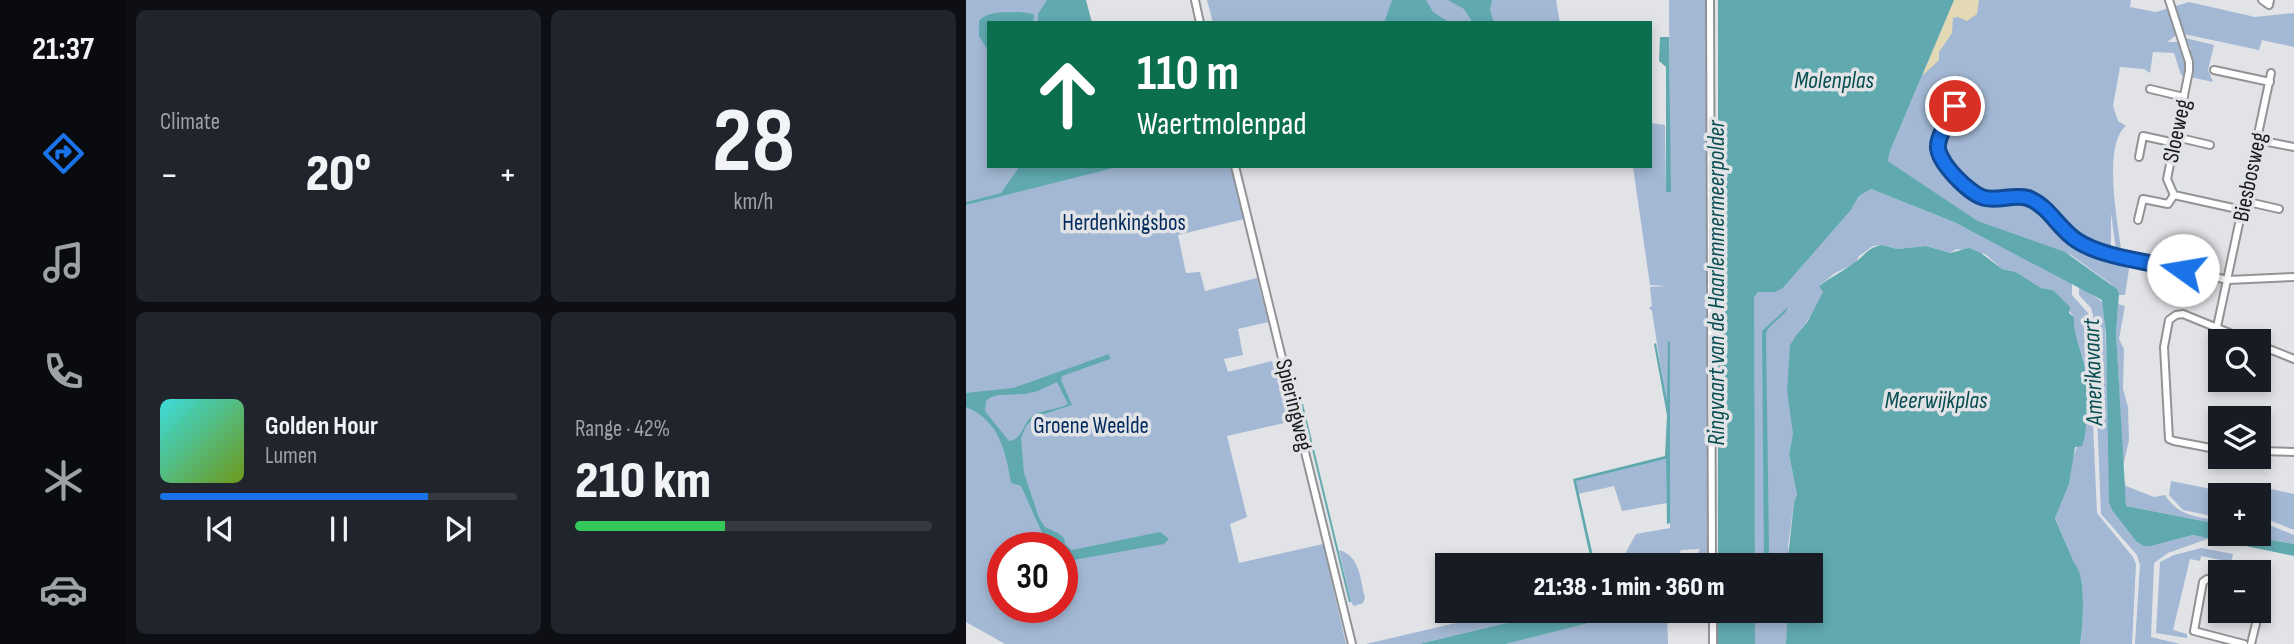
<!DOCTYPE html>
<html lang="en">
<head>
<meta charset="utf-8">
<style>
	body { margin:0; font-family:"Sofia Sans Condensed",sans-serif; background:#20242c; color:#f1f3f6; height:100vh; display:flex; flex-direction:column; font-size:26px; white-space:nowrap }
	* { box-sizing:border-box; margin:0 }
	p { font-size:23px; color:#9ea1a6 }
	.icon { flex:none; width:38px; height:38px; fill:none; stroke:currentColor; stroke-width:2; stroke-linecap:round; stroke-linejoin:round }
	.map { position:relative; flex:1; overflow:hidden }
	.side { display:flex; flex-direction:column; gap:10px; padding:10px; background:#0d0f14; width:840px }
	.side>* { flex:none }
	.top-card { position:absolute; left:21px; top:21px; width:665px; height:147px; border-radius:0px; box-shadow:0 4px 10px #0003; background:#0b6e4f; color:#fff; overflow:hidden }
	.fabs { position:absolute; left:1242px; top:329px; display:grid; gap:14px }
	.fabs a { display:grid; place-items:center; width:63px; height:63px; border-radius:0px; background:#171b24; box-shadow:0 4px 10px #0003; font-size:35px }
	.speed { position:absolute; left:21px; top:532px; display:flex; gap:14px; font-size:35px; font-weight:700; text-align:center }
	.speed>* { display:grid; place-content:center; width:91px; height:91px; border-radius:50%; background:#171b24; box-shadow:0 4px 10px #0003; line-height:1 }
	.speed .limit { border:10px solid #d22; background:#fff; color:#111 }
	.pin { position:absolute; display:grid; place-items:center; width:60px; height:60px; color:#fff; margin:-30px; border:4px solid #fff; border-radius:50%; box-shadow:0 2px 7px #0007 }
	.me { position:absolute; width:77px; margin:-38px; rotate:283deg; stroke-linejoin:round; filter:drop-shadow(0 0 5px #0008) }
	.turn { display:flex; align-items:center; gap:24px; height:147px; padding:0 35px; font-size:32px }
	.turn .icon { width:91px; height:91px; stroke-width:2.5 }
	.turn b { display:block; font-size:49px; line-height:60px }
	.big { font-size:52px; font-weight:800; line-height:1.1 }
	.side .tile { flex:1; display:flex; flex-direction:column; justify-content:center; gap:10px; min-width:0; padding:0 24px; border-radius:10px; background:#20242c }
	.side .dial { align-items:center; gap:0 }
	.dial b { font-size:91px; line-height:1 }
	.song { display:flex; align-items:center; gap:21px }
	.cover { width:84px; height:84px; border-radius:10px; background:linear-gradient(135deg,hsl(180 70% 55%),hsl(80 70% 35%)) }
	.played { height:7px; border-radius:4px; background:linear-gradient(90deg,#1a73e8 75%,#363941 75%) }
	.keys { display:flex; justify-content:space-around; direction:ltr }
	.heat { display:flex; justify-content:space-between; align-items:center; font-size:38px; direction:ltr }
	.charge { height:10px; border-radius:5px; background:linear-gradient(90deg,#34c759 42%,#363941 0) }
	.side .tiles { flex:1; display:grid; gap:10px; grid-template-columns:repeat(2,1fr) }
	.trip { position:absolute; left:469px; top:553px; width:388px; height:70px; border-radius:0px; background:#171b24; box-shadow:0 4px 10px #0003; font-weight:800; line-height:70px; text-align:center }
	main { display:flex; flex:1; min-height:0 }
	.dock { display:flex; flex-direction:column; width:126px; justify-content:space-around; align-items:center; background:#090b0e; color:#9ea1a6 }
	.dock .icon { width:49px; height:49px }
	.dock .active { color:#1a73e8 }
	.dock b { font-size:32px; color:#f1f3f6 }
	.map>svg:first-child { display:block }
	.green { fill:#a3b8d4; fill-rule:evenodd }
	.sand { fill:#e3dab5 }
	.water { fill:#60a9af; fill-rule:evenodd }
	.lines { fill:none; stroke-linecap:round; stroke-linejoin:round }
	.minor-casing { stroke:#919396; stroke-width:10 }
	.minor { stroke:#fff; stroke-width:6 }
	.route-casing { stroke:#114b97; stroke-width:18 }
	.route { stroke:#1a73e8; stroke-width:12 }
	.labels { text-anchor:middle; dominant-baseline:central; stroke-width:7; stroke-linejoin:round; paint-order:stroke }
	.street-label { font-size:23px; fill:#1a1b1c; stroke:#e1e3e6 }
	.park-label { font-size:23px; fill:#00295e; stroke:#e1e3e6 }
	.water-label { font-size:24px; font-style:italic; fill:#084d51; stroke:#e1e3e6 }
</style>
</head>
<body>
<main>
<nav class="dock">
<b>21:37</b>
<svg class="icon active" aria-label="directions" viewBox="0 0 24 24"><path d="M12 3l9 9-9 9-9-9zM9 14v-3h6M13 9l2 2-2 2"/></svg>
<svg class="icon" aria-label="music" viewBox="0 0 24 24"><path d="M9 18V5l10-2v13"/><circle cx="6" cy="18" r="3"/><circle cx="16" cy="16" r="3"/></svg>
<svg class="icon" aria-label="phone" viewBox="0 0 24 24"><path d="M5 4h4l2 5-3 2q2 4 5 5l2-3 5 2v4C11 20 4 13 5 4z"/></svg>
<svg class="icon" aria-label="climate" viewBox="0 0 24 24"><path d="M12 3v18M4 7l16 10M4 17L20 7"/></svg>
<svg class="icon" aria-label="car" viewBox="0 0 24 24"><path d="M5 17H2v-5l4-1 3-4h7l3 4 3 1v5h-3M9 17h6M6 11h13"/><circle cx="7" cy="17" r="2"/><circle cx="17" cy="17" r="2"/></svg>
</nav>
<section class="side">
<div class="tiles">
<div class="tile"><p>Climate</p>
<div class="heat"><a>−</a><b class="big">20°</b><a>+</a></div>
</div>
<div class="tile dial"><b>28</b><p>km/h</p></div>
<div class="tile">
<div class="song"><i class="cover"></i><div><b>Golden Hour</b><p>Lumen</p></div></div>
<div class="played"></div>
<div class="keys"><svg class="icon" aria-label="previous" viewBox="0 0 24 24"><path d="M18 5L8 12l10 7zM5 5v14"/></svg><svg class="icon" aria-label="pause" viewBox="0 0 24 24"><path d="M8 5v14M16 5v14"/></svg><svg class="icon" aria-label="next" viewBox="0 0 24 24"><path d="M6 5l10 7-10 7zM19 5v14"/></svg></div>
</div>
<div class="tile"><p>Range · 42%</p><b class="big">210 km</b><div class="charge"></div></div>
</div>
</section>
<div class="map">
<svg width="1328" height="644" viewBox="0 0 1328 644">
	<rect width="100%" height="100%" fill="#e1e3e6"/>
	<g class="green">
		<polygon points="0,0 116,0 122,23 23,23 23,166 149,166 0,202"/>
		<polygon points="241,0 590,0 594,23 247,23"/>
		<polygon points="703,0 741,0 742,277 744,340 742,565 728,565 728,560 734,549 715,550 707,565 636,565 655,561 670,534 704,528 704,342 702,342 702,401 700,402 686,311 683,308 686,306 684,287 700,286 684,285 667,167 684,166 684,123 699,125 700,192 704,192"/>
		<path d="M988 0H1165L1164 7 1190 12 1223 2 1289 17 1328 13V47L1296 40 1293 50 1213 33 1201 42H1212L1217 54 1225 49 1219 38 1248 45 1242 70 1247 82 1215 75 1208 53 1187 52 1184 73 1178 69 1154 67 1147 106 1152 121 1160 126C1137 144 1151 220 1155 248L1154 251 1150 250 1145 213V255L1149 259 1164 262 1159 295H1153L1145 284 1105 255 1012 221 922 161 924 151Z"/>
		<path d="M155 166H266L278 219 212 235 220 273 234 272 239 291 291 278 302 322 272 329 277 355 258 359 262 372 306 361 309 373 315 374 327 421 261 436 281 517 264 524 273 563 357 544 380 644H39L0 622V204ZM37 548H96V607H37Z"/>
		<path d="M905 189 988 222 1106 283V295L1122 313 1131 513 1167 557 1170 564 1166 644H1114C1117 627 1121 575 1108 564L1089 517 1103 484 1106 460 1122 417 1118 360 1107 329 1108 317 1087 290 1075 288 1050 272 1036 269 1019 254 991 249 984 253 960 246 931 249 916 245 907 246 893 256 890 263 869 273 854 285 857 292C851 308 842 321 831 334L827 433 823 454 831 495 828 502 822 546 824 565H789L787 297 792 292 809 291 817 288 885 210 893 196Z"/>
		<polygon points="1113,286 1138,303 1144,447 1143,502 1185,546 1227,535 1244,538 1202,553 1188,563 1185,637 1214,644 1169,644 1174,565 1171,555 1135,514 1127,315 1125,308 1113,295"/>
		<polygon points="1152,304 1159,306 1153,339 1158,349 1157,389 1162,407 1163,440 1157,466 1150,332"/>
		<polygon points="700,459 701,503 656,511 648,486 612,494 609,481"/>
		<path d="M1158 481 1160 486 1188 497 1199 495C1214 518 1230 515 1255 522V531L1247 529 1242 522 1160 506Z"/>
		<polygon points="1205,481 1275,495 1255,495 1255,518 1217,510 1203,495"/>
		<polygon points="1300,488 1328,494 1328,530 1293,516 1293,495 1288,495"/>
		<polygon points="1293,521 1328,535 1328,544 1270,534 1293,534"/>
		<polygon points="1235,548 1267,554 1265,562 1235,556 1234,561 1224,559 1207,630 1221,634 1221,638 1190,633 1194,562 1208,555"/>
		<path d="M373 550C394 556 394 578 399 598L397 603 388 606 385 602Z"/>
		<polygon points="541,611 590,611 453,644 400,644"/>
		<polygon points="670,611 701,611 702,644 540,644"/>
		<polygon points="789,611 821,611 820,644 789,644"/>
	</g>
	<polygon class="sand" points="988,0 1013,0 1011,14 1001,21 992,17 987,18 986,33 973,52 973,60 956,76"/>
	<g class="water">
		<polygon points="81,0 120,0 126,23 72,23 72,14"/>
		<polygon points="426,0 460,0 467,12 484,23 418,23"/>
		<polygon points="482,0 526,0 524,10 528,23 507,23 498,9"/>
		<polygon points="752,0 988,0 924,151 922,161 1012,221 1099,252 1151,289 1153,294 1150,332 1160,506 1242,522 1247,529 1255,531 1255,534 1270,534 1328,544 1328,556 1227,535 1185,546 1178,546 1171,542 1146,510 1143,502 1140,334 1136,300 988,222 905,189 893,196 885,210 817,288 809,292 792,292 788,297 789,565 752,565"/>
		<path d="M54 12 68 14 67 23H23V52L13 36V21C23 10 40 13 54 12Z"/>
		<polygon points="694,37 703,37 705,192 700,192 700,67 693,61"/>
		<polygon points="54,166 156,166 0,205 0,202 35,193"/>
		<path d="M916 245 931 249 960 246 984 253 1003 248 1015 253 1036 269 1050 272 1075 288 1087 290 1104 307 1103 313 1108 317C1107 333 1113 344 1117 359 1122 377 1123 429 1116 446L1109 447 1103 484 1089 518 1108 563C1121 575 1117 627 1114 644H820L821 611H845V565H824L822 557 828 502 831 495 823 454 827 433 821 391 824 345 831 334 842 321 857 292 853 286C865 277 877 271 888 263 899 256 900 248 916 245Z"/>
		<path d="M822 307C819 317 804 322 800 333L803 549 802 565H798L796 331Z"/>
		<polygon points="704,341 704,523 701,524 700,459 610,481 629,565 626,565 607,479 699,456 701,415 688,344 690,343 701,402 702,342"/>
		<path d="M143 354 144 359 96 376 95 380 106 405 69 417 60 426 55 438 58 473 73 518 79 527 92 533 98 538 99 544 106 550 194 532 203 539 198 544 96 562V548H83L55 486 45 483C40 452 33 420 0 407V393L47 388ZM91 382 102 404C91 410 74 409 64 418 56 426 56 440 43 441L19 411 20 401 25 397 33 395 59 394 72 391Z"/>
		<polygon points="335,404 337,404 385,602 383,602"/>
		<polygon points="590,611 670,611 540,644 453,644"/>
		<polygon points="752,611 789,611 789,644 751,644"/>
	</g>
	<g class="lines">
		<g class="minor-casing">
			<g id="minor">
				<polyline points="229,0 234,23"/>
				<polyline points="744,0 746,565"/>
				<polyline points="1203,0 1223,62 1223,71 1201,179 1208,195 1276,210"/>
				<polyline points="1296,0 1303,5 1304,0"/>
				<polyline points="1248,70 1304,82"/>
				<polyline points="1184,89 1218,97"/>
				<polyline points="989,106 972,141 972,150 997,186 1010,195 1020,198 1046,196 1061,198 1077,207 1110,240 1133,251 1262,280 1328,277"/>
				<polyline points="1210,137 1244,145"/>
				<polyline points="1292,140 1328,147"/>
				<polyline points="1173,157 1177,136 1209,143"/>
				<polyline points="269,166 386,644"/>
				<polyline points="1278,201 1313,209"/>
				<polyline points="1172,220 1177,199 1202,204 1208,195"/>
				<polyline points="1251,327 1305,73"/>
				<polyline points="1293,345 1328,359"/>
				<polyline points="1255,450 1208,441 1203,439 1198,347 1203,320 1210,315 1217,314 1283,341"/>
				<polyline points="1293,451 1328,452"/>
				<polyline points="1255,581 1241,579 1237,582 1228,631 1278,644"/>
				<polyline points="1293,589 1296,594 1293,608"/>
				<polyline points="747,611 747,644"/>
				<polyline points="1285,644 1293,611"/>
			</g>
		</g>
		<use href="#minor" class="minor"/>
	</g>
	<g class="lines">
		<g class="route-casing">
			<path id="route" d="M989 106C984 117 973 133 972 145 970 161 1004 195 1019 198 1033 201 1048 194 1062 198 1083 206 1092 228 1110 240 1136 258 1186 262 1217 270"/>
		</g>
		<use href="#route" class="route"/>
	</g>
	<g class="labels">
		<g class="street-label">
			<text transform="translate(1211 131) rotate(-78)">Sloeweg</text>
			<text transform="translate(1284 177) rotate(-78)">Biesbosweg</text>
			<text transform="translate(328 405) rotate(76)">Spieringweg</text>
		</g>
		<g class="park-label">
			<text x="158" y="223">Herdenkingsbos</text>
			<text x="125" y="426">Groene Weelde</text>
		</g>
		<g class="water-label">
			<text x="868" y="80">Molenplas</text>
			<text transform="translate(750 283) rotate(-90)">Ringvaart van de Haarlemmermeerpolder</text>
			<text transform="translate(1127 372) rotate(-92)">Amerikavaart</text>
			<text x="970" y="400">Meerwijkplas</text>
		</g>
	</g>
</svg>
<div class="fabs">
<a><svg class="icon" aria-label="search" viewBox="0 0 24 24"><circle cx="10" cy="10" r="6"/><path d="M15 15l6 6"/></svg></a>
<a><svg class="icon" aria-label="layers" viewBox="0 0 24 24"><path d="M12 4l9 5-9 5-9-5zM3 14l9 5 9-5"/></svg></a>
<a>+</a>
<a>−</a>
</div>
<div class="speed"><div class="limit">30</div></div>
<div class="pin" style="left:989px;top:106px;background:#d93025"><svg class="icon" aria-label="arrive" viewBox="0 0 24 24"><path d="M6 21V4h12l-3 4 3 4H6"/></svg></div>
<svg class="me" style="left:1217px;top:270px" viewBox="-20 -20 40 40"><circle r="19" fill="#fff"/><path d="M0-13L10 11 0 6-10 11z" fill="#1a73e8"/></svg>
<div class="trip">21:38 · 1 min · 360 m</div>
<div class="top-card">
<div class="turn"><svg class="icon" aria-label="ahead" viewBox="0 0 24 24"><path d="M12 20V5M6 11l6-6 6 6"/></svg><div><b>110 m</b>Waertmolenpad</div></div>
</div>
</div>
</main>
</body>
</html>
